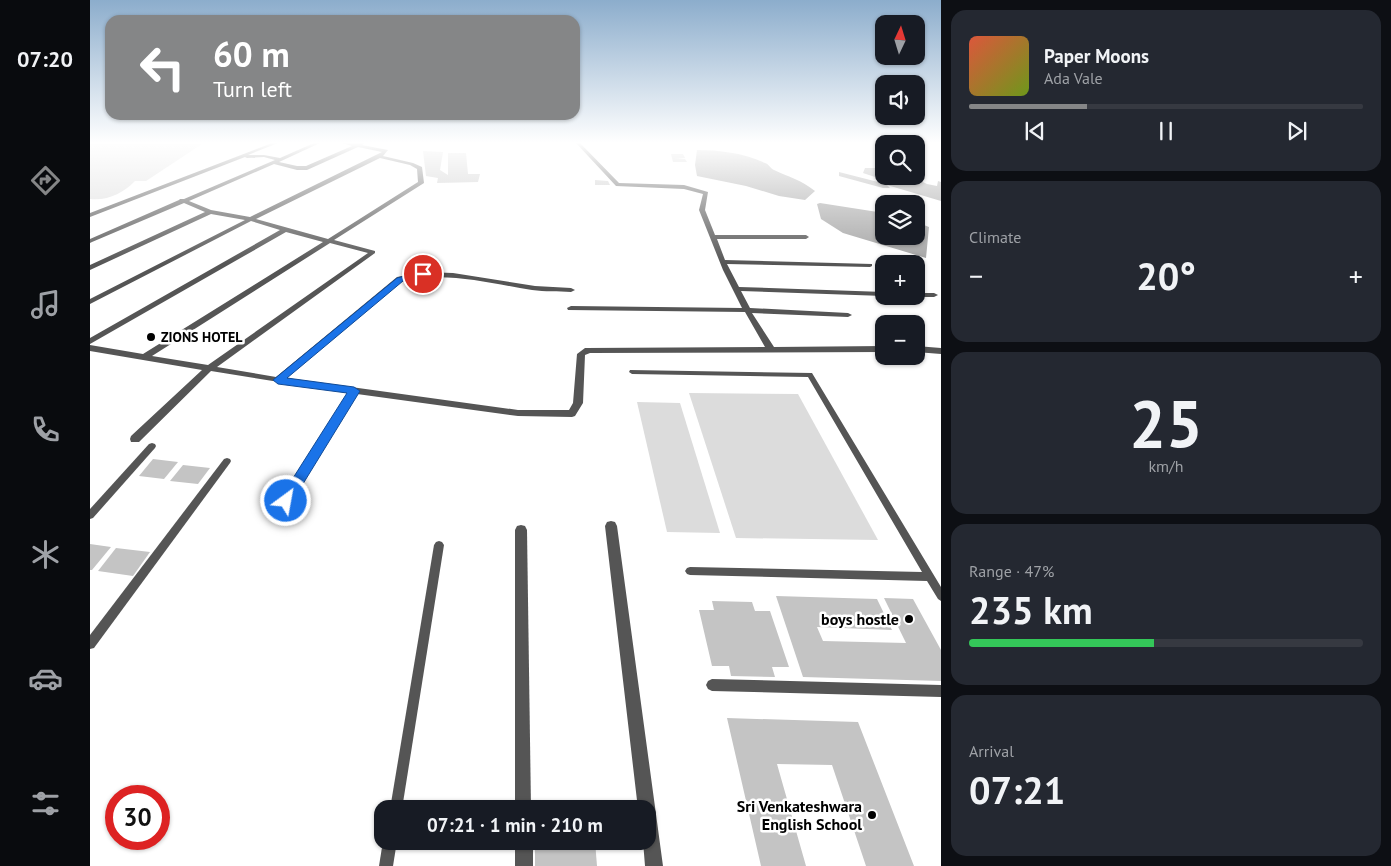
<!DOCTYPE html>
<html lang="en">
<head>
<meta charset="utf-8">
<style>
	body { margin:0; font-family:"PT Sans",sans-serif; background:#242831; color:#f1f3f6; height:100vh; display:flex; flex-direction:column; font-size:19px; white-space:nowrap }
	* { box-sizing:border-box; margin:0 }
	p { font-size:16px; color:#9ea1a6 }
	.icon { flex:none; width:28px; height:28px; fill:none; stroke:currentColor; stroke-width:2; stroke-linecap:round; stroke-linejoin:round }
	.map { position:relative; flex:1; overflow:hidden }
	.side { display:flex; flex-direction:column; gap:10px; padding:10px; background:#0d0f14; width:450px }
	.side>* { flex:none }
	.top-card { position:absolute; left:15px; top:15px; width:475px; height:105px; border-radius:15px; box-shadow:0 1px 4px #0004; background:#858687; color:#fff; overflow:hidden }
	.needle { width:32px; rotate:4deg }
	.tools { position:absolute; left:785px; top:15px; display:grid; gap:10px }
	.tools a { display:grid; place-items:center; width:50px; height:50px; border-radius:10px; background:#171b24; box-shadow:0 1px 4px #0004; font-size:25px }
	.speed { position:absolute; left:15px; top:785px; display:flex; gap:10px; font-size:25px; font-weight:700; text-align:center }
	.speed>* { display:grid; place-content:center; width:65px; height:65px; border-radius:50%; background:#171b24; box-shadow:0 1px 4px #0004; line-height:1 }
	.speed .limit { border:8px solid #d22; background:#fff; color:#111 }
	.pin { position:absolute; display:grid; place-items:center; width:42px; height:42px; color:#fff; margin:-21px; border:2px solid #fff; border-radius:50%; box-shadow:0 1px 5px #0007 }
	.me { position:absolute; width:55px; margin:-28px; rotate:32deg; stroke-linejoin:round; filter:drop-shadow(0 0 4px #0008) }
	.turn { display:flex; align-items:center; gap:18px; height:105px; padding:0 25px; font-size:22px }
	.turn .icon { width:65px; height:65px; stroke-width:2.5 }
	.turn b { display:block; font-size:35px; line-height:42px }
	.big { font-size:38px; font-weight:700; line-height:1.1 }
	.side .card { flex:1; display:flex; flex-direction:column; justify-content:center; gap:8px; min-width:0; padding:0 18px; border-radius:15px; background:#242831 }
	.side .dial { align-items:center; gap:0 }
	.dial b { font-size:65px; line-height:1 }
	.song { display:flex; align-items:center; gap:15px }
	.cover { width:60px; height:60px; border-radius:8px; background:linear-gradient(135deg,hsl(10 70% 55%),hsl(80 70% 35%)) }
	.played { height:5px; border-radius:2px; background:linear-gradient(90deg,#858687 30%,#363941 30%) }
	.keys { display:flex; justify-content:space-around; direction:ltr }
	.heat { display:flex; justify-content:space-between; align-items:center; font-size:28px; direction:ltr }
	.charge { height:8px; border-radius:4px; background:linear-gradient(90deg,#34c759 47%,#363941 0) }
	.trip { position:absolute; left:284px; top:800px; width:282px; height:50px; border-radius:15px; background:#171b24; box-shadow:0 1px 4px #0004; font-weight:700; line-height:50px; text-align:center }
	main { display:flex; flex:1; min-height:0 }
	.dock { display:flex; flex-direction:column; width:90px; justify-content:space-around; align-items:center; background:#090b0e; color:#9ea1a6 }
	.dock .icon { width:35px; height:35px }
	.dock .on { color:#858687 }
	.dock b { font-size:22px; color:#f1f3f6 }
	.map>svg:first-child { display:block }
	.green { fill:#dcdcdc }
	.water { fill:#a3a3a3 }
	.building { fill:#c4c4c4 }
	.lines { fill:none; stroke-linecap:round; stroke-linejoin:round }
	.lane { fill:#555; fill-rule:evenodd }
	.street { fill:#555; fill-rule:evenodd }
	.route { fill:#1a73e8; stroke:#114b97 }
	.poi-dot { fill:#000; stroke:#fff; stroke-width:2 }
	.labels { text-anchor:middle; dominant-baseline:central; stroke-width:5; stroke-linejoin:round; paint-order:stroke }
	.poi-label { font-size:14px; font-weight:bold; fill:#000; stroke:#fff; text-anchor:start }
	.near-poi-label { font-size:16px; font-weight:bold; fill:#000; stroke:#fff; text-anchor:end }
</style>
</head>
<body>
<main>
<nav class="dock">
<b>07:20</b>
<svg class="icon on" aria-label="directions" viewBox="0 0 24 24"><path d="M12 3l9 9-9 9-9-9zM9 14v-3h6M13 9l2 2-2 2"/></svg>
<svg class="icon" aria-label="music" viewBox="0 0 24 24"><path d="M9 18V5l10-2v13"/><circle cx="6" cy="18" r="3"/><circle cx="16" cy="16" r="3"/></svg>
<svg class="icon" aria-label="phone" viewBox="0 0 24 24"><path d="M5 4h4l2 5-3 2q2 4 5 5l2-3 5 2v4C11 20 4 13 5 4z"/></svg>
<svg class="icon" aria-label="climate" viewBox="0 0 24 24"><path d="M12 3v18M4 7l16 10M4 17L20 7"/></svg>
<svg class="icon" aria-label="car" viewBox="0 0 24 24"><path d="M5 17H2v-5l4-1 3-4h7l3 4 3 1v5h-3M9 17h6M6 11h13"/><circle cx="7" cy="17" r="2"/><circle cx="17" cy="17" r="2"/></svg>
<svg class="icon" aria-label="filters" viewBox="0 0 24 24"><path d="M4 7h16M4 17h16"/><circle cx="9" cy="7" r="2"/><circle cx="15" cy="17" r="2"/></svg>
</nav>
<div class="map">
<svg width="851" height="866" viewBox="0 0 851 866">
	<rect width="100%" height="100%" fill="#fff"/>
	<g class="green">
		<path d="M0 143H112V144L56 181H45C33 193 18 201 0 199Z"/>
		<polygon points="599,393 708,394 788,540 646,538"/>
		<polygon points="547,402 590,403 630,533 577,532"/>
	</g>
	<g class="water">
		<path d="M607 150C629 150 654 153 675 163 679 164 680 168 684 170 699 177 711 180 725 191L715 200 689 196 656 186 607 176 605 165Z"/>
		<polygon points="775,168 794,168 794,176 820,176 837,184 847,186 848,181 851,182 851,201 797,185 800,188 793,188 749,176 749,172 788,182 785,177 773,173"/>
		<polygon points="730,203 794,213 794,236 826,236 826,222 839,227 836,258 753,233 731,219 727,204"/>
	</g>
	<g class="building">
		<polygon points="333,151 353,152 350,170 358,175 358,153 376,153 378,174 390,174 388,182 347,183 348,178 336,176"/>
		<polygon points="581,154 593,154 595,158 585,158 595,159 597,162 583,162"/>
		<polygon points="505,180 518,181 520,185 505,185"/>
		<polygon points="63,459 88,462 74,479 49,476"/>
		<polygon points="93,465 120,468 108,484 80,481"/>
		<polygon points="0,544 21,547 2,570 0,570"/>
		<polygon points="26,548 60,552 43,576 8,571"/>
		<polygon points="686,596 787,599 802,630 727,627 733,641 816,643 794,598 823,599 851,650 851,681 713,677"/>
		<polygon points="622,601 662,602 665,611 680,611 699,667 682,667 685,677 641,676 639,666 622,666 609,610 624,610"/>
		<polygon points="637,718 768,722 824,866 776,866 742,765 687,764 716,866 671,866"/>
		<polygon points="445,841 505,841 507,866 445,866"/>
	</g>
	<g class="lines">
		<g class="lane">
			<polygon points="540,370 722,373 851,587 851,601 848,599 837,581 600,575 597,574 595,571 597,568 600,567 832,572 718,377 542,374 539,372"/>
			<polygon points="62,443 65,444 66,446 65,448 3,518 0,519 0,509 59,444"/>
			<polygon points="137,458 140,459 141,461 140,463 4,648 0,649 0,635 134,459"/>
			<polygon points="349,541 352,542 354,545 312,809 300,809 344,545 346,542"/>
			<polygon points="622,679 851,685 851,697 622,691 618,689 616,685 618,681"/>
			<polygon points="293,841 307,841 303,866 289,866"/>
		</g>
		<g class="street">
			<path d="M182 143H188L158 155H174L190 158 224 143H230L189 162 207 166H216L262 146 252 143H275L272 145 298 150 293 156 323 163 332 167 334 183 244 240 285 251V253L127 367 186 377 307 277 333 272 363 273 445 286 481 288 485 290 481 292C468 291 455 292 442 290 398 283 357 271 312 281L196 378 428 410H479L483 403 487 354 495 348 675 347 655 312 478 310 477 308 481 306 652 308 633 270 609 210 613 194 594 189 526 186 486 143H490L529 183 594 185 618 192 615 210 625 235H716L719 237 716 239H627L635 260 782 264V266L780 267 637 264 649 287 794 292V296L651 291 660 308 758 313 762 315 758 317 662 313 684 347 794 346V352L500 353 495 355 493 403 485 416 482 417 428 416 267 394 199 504 195 506 191 504 189 501 191 498 258 393 121 371 49 442H41L40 439 41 436 112 370 0 351V345L53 354 233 242 196 232 0 344V338L190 230 161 221 0 304V299L155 220 121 214 0 270V265L115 212 94 203 2 242 0 243V239L89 200 90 199H94L185 160 174 157 157 158 155 157 0 217V213ZM268 147 292 152 160 217 121 210 99 201 184 164 207 170H217ZM290 158 320 165 327 169 328 182 238 239 166 219ZM240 243 278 253 118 365 62 356Z"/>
			<polygon points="826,293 844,293 848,295 844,297 823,297 826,296"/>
			<polygon points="826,346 851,348 851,354 826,352"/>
			<polygon points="521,521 525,522 527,526 573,866 555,866 553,841 558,841 558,809 548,809 515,526 517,522"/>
			<polygon points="431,525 435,526 437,530 441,809 425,809 425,530 427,526"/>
			<rect x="425" y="841" width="18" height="25"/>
		</g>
	</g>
	<linearGradient id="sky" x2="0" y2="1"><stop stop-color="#8cadcc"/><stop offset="0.54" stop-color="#fff"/><stop offset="1" stop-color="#fff" stop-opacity="0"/></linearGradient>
	<rect width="851" height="264" fill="url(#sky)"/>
	<polygon class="route" points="333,271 335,272 335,275 313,281 197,378 264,387 270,391 200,505 196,506 191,505 189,501 191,497 257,393 188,384 183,380 307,278"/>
	<g class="poi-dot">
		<circle cx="61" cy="337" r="5"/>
		<circle cx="819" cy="619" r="5"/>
		<circle cx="782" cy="815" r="5"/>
	</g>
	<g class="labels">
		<g class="poi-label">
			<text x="71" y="337">ZIONS HOTEL</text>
		</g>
		<g class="near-poi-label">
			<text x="809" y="619">boys hostle</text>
			<text x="772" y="806">Sri Venkateshwara<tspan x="772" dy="18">English School</tspan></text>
		</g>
	</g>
</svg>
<div class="tools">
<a><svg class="needle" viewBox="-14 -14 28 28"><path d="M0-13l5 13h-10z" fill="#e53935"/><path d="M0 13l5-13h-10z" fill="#9ea1a6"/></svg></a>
<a><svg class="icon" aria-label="sound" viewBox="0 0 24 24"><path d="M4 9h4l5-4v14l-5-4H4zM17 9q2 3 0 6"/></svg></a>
<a><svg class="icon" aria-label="search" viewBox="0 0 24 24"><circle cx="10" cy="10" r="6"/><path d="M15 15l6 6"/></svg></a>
<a><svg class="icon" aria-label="layers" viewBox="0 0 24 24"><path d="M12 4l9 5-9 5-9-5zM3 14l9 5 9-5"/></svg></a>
<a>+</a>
<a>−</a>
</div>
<div class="speed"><div class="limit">30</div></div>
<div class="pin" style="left:333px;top:274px;background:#d93025"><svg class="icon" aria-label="arrive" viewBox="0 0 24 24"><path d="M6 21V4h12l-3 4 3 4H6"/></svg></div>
<svg class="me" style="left:196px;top:501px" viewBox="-20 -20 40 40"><circle r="17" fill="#1a73e8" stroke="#fff" stroke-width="3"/><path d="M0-11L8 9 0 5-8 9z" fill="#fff"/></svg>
<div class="trip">07:21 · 1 min · 210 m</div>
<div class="top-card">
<div class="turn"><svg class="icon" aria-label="left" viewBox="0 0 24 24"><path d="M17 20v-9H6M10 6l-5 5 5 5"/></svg><div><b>60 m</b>Turn left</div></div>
</div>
</div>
<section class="side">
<div class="card">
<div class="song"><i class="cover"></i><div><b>Paper Moons</b><p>Ada Vale</p></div></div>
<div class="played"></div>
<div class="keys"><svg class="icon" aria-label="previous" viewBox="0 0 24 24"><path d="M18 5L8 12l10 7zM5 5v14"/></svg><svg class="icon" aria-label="pause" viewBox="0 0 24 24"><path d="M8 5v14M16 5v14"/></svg><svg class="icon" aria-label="next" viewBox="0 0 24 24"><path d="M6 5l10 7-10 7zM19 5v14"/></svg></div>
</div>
<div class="card"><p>Climate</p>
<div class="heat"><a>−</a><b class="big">20°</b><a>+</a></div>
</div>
<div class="card dial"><b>25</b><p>km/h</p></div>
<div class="card"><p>Range · 47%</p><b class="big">235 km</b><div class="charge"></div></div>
<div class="card"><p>Arrival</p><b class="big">07:21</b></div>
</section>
</main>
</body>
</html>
